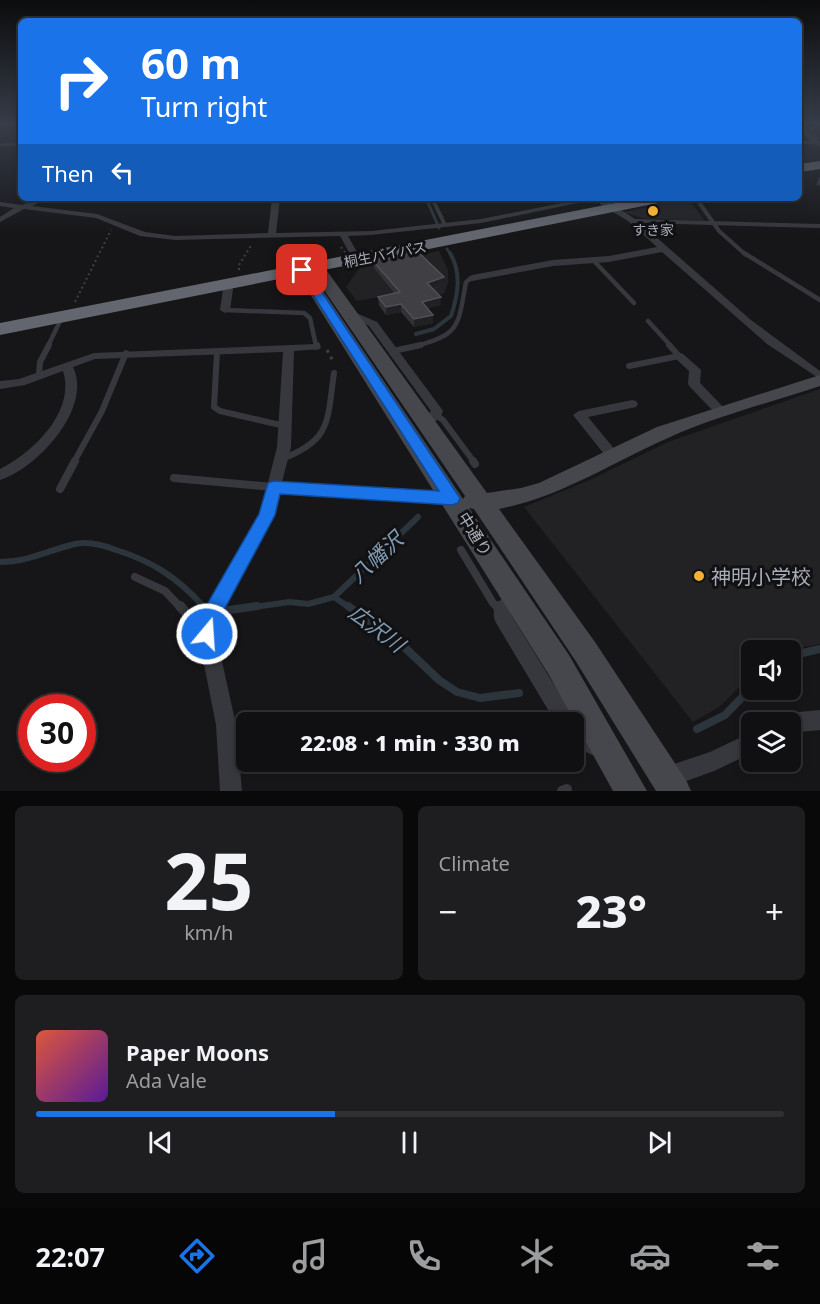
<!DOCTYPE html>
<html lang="en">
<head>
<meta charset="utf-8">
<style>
	body { margin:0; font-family:"Noto Sans","Noto Sans JP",sans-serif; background:#1e1e20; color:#f1f3f6; height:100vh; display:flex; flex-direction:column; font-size:22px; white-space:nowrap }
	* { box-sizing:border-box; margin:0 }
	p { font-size:20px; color:#9c9d9f }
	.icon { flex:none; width:33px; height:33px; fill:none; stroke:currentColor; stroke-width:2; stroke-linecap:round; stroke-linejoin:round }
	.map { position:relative; height:791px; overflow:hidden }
	.side { display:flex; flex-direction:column; gap:15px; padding:15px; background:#09090a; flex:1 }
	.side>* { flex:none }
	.top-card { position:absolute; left:18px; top:18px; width:784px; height:183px; border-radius:9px; box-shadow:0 3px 9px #0003,0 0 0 2px #303032; background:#1a73e8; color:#fff; overflow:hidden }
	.buttons { position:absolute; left:741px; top:640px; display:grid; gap:12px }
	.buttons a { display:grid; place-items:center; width:60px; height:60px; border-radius:9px; background:#101012; box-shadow:0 3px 9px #0003,0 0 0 2px #303032; font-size:30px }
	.speed { position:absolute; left:18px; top:694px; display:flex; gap:12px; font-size:30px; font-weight:700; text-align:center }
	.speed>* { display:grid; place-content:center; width:78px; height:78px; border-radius:50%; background:#101012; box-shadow:0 3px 9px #0003,0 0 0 2px #303032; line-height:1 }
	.speed .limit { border:9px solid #d22; background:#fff; color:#111 }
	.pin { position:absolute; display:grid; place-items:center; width:51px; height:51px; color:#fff; margin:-26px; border-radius:12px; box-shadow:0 3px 9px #0006 }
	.me { position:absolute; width:66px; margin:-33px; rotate:18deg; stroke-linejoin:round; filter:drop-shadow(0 0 4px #0008) }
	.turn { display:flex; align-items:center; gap:21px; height:126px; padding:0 24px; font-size:27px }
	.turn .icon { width:78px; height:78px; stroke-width:2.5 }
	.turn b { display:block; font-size:42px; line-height:51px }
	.then { display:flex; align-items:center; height:57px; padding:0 24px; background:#0003; gap:12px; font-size:22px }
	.big { font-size:45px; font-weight:800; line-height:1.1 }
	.side .card { flex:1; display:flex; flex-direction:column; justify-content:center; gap:9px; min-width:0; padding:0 21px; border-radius:9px; background:#1e1e20 }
	.side .dial { align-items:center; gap:0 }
	.dial b { font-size:78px; line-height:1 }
	.song { display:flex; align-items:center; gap:18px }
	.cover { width:72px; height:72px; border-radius:9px; background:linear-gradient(135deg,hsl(10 70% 55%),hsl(270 70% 35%)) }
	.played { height:6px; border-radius:3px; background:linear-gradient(90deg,#1a73e8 40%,#303032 40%) }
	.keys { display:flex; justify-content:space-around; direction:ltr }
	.heat { display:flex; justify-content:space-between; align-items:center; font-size:33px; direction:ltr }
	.side .tiles { flex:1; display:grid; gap:15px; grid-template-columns:1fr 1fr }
	.card:last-child { grid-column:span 2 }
	.trip { position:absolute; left:236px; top:712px; width:348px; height:60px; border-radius:9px; background:#101012; box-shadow:0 3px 9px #0003,0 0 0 2px #303032; font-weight:800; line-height:60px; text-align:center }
	.dock { display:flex; height:96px; justify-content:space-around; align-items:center; background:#060607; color:#9c9d9f }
	.dock .icon { width:42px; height:42px }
	.dock .active { color:#1a73e8 }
	.dock b { font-size:27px; color:#f1f3f6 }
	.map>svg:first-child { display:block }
	.built { fill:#222225 }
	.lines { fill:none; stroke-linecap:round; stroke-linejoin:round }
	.stream-far3 { stroke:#2c353c; stroke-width:3 }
	.stream-far2 { stroke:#2c353c; stroke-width:4 }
	.stream-far1 { stroke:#2c353c; stroke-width:6 }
	.stream { stroke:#2c353c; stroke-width:8 }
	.path-far2 { stroke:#3d3f44; stroke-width:1.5; stroke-dasharray:1.5 2; stroke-linecap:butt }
	.path-far1 { stroke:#3d3f44; stroke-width:2; stroke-dasharray:2 3; stroke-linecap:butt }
	.path { stroke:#3d3f44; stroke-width:3; stroke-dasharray:3 4.5; stroke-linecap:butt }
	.lane-far5 { stroke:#37383d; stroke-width:3 }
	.lane-far4 { stroke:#37383d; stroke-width:4 }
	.lane-far3 { stroke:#37383d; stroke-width:4.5 }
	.lane-far2 { stroke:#37383d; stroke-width:6 }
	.lane-far1 { stroke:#37383d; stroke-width:8 }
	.lane { stroke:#37383d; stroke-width:10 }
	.street { fill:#37383d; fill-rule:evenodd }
	.secondary { fill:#45474d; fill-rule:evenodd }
	.highway { fill:#63666e; fill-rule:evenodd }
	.path-bridge { stroke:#3d3f44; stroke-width:2; stroke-dasharray:2 3; stroke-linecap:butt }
	.wall { fill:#323236 }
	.shaded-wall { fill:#212124 }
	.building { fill:#3f3f44; stroke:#4f5156; stroke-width:1.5 }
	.route { fill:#1a73e8; stroke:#114b97; stroke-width:1.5 }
	.poi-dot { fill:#f2b134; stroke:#111113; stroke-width:2 }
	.labels { text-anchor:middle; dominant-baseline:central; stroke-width:6; stroke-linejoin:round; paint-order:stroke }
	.far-poi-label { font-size:14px; fill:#a8adb8; stroke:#111113 }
	.far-street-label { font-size:14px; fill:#a8adb8; stroke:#111113 }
	.street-label { font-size:16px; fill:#a8adb8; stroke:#111113 }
	.near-poi-label { font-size:20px; fill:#a8adb8; stroke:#111113; text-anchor:start }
	.near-water-label { font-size:21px; font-style:italic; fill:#7f9bb3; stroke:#111113 }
</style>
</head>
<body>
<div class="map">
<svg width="820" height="791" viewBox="0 0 820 791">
	<rect width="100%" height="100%" fill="#161618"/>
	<g class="built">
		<polygon points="678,199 689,200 705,221 642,218 624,212 654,206 653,204 674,202 672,200"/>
		<polygon points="439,251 448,270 448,283 444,294 379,297 357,301 346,287 360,267"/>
		<polygon points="820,389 820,644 783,651 752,651 751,676 719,707 693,722 524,507 590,480 668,442"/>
	</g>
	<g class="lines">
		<g class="stream-far3">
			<polyline points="426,198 439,228"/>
			<polyline points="447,249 451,255"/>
		</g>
		<path class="stream-far2" d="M416 334 434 329 451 316C458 295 462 273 450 253"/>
		<g class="stream-far1">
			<path d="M0 562C28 562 49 550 75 544 89 541 103 545 116 550 152 561 178 578 203 606"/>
			<polyline points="334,597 350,608"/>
			<polyline points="246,608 290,602 308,604 334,597 418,517"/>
		</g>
		<g class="stream">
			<polyline points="348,606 399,642 439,680 457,692 480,698 519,693"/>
			<polyline points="223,611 257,606"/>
			<polyline points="790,656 820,649"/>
			<polyline points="697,729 725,715 752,687"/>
		</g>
		<polyline class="path-far2" points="0,127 21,126"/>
		<g class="path-far1">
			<polyline points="239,270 239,265 252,244"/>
			<polyline points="75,302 111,230"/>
		</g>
		<polyline class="path" points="327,350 334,363"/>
		<g class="lane-far5">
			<polyline points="800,142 817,143 817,138 810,129 814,127"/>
			<polyline points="0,145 21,144"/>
		</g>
		<g class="lane-far4">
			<polyline points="432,198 445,225"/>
			<polyline points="696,198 719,231 746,255"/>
		</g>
		<g class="lane-far3">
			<polyline points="744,253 820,300"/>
			<polyline points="594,261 634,303"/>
			<polyline points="225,310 304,313 310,318 316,346"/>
			<polyline points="648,321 671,346"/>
			<polyline points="48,346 62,317"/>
			<path d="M415 346C461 335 458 325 466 282L472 278"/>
		</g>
		<g class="lane-far2">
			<polyline points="669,345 679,356"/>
			<polyline points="316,347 317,345"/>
			<polyline points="393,351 421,345"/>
			<polyline points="217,352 214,407 220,411 285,426"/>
			<polyline points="629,366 679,356"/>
			<polyline points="39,375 40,362 49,345"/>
			<polyline points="436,415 443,420 474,462"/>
			<path d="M282 459C332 440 327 421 334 373"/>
			<polyline points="74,462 102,411 126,353"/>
		</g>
		<g class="lane-far1">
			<polyline points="473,461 475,464"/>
			<polyline points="174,478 273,487"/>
			<polyline points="60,489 75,461"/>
			<polyline points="461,550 493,603 499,608"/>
			<polyline points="135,577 165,591 181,608"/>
		</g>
		<g class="lane">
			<polyline points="180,606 202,630"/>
			<polyline points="497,606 501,610"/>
			<polyline points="230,736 246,735"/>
			<polyline points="562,791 567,789"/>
		</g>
		<g class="street">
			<polygon points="800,123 805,123 804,127 820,142 820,147 806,137 800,129"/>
			<polygon points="39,198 49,198 32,206 97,214 145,232 175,236 268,233 272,198 280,198 276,233 371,231 481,219 587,198 602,198 481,223 371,235 348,236 357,252 353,255 350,254 340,236 175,240 140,236 96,218 24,209 0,222 0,217 14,208 0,206 0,202 22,205"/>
			<polygon points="600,200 606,200 635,219 820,224 820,228 640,223 751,320 820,371 820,379 767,344 662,252 609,262 553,266 472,281 467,278 472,275 553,260 609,256 657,247 628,221 600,204"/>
			<polygon points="226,282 229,283 233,289 230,310 225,313 220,310 223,289 221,285"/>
			<path d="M347 309 377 322 441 408 443 411C441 420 430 426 421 424L419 421 431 411 369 326 343 314 342 312Z"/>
			<path d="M316 344 320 345 321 347 320 349 294 351 291 447 282 482 452 492 457 494 459 498 457 502 452 504 280 493 274 515 216 623V634L236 725 242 791H220L216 725 198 634V622L260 514 277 447 283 352 95 359 73 367C93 408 37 469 0 480V469C33 453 76 411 63 371L25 385 0 389V381L19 379 94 353Z"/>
			<polygon points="679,353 683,354 699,368 701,370 700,383 726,410 728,413 726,416 718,416 690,387 688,384 689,371 673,356"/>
			<polygon points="632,400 636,401 638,404 636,407 588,417 620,456 618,459 608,459 573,415 579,411"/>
			<path d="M516 591 522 594 524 599 522 604 511 611V615L576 720 602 739 605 746 602 753 595 756 588 753 573 742V723H556L496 623C488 606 502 597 516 591Z"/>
			<polygon points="820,710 820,730 790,733 790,723 778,723 781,716 788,713"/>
			<polygon points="752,732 752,753 714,771 667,788 659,785 656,777 659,769 710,752"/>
		</g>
		<path class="secondary" d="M305 257 322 264 487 493 521 488 539 483 657 427 820 375V386C769 403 716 416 668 438 611 463 561 497 499 509L595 642 686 780 691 791H656L575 660 474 509 469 508 569 655 647 791H613L549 675 295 270 300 258ZM309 268 465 496 463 499 309 270Z"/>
		<g class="highway">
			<polygon points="820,161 820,169 800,172 800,164"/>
			<polygon points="641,198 670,198 663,202 0,335 0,323"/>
		</g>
		<polyline class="path-bridge" points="341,247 356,267"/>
	</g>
	<g class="wall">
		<polygon points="819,177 820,177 820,186 816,185"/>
		<polygon points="373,261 444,285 433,289 441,297 441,305 428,308 433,315 433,323 414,327 401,312 386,315 379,305 378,297 395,294 374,268"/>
	</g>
	<g class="shaded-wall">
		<polygon points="519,198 531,198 519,200"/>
		<polygon points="444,277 444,285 427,290 427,283"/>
		<polygon points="441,297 441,305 422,310 422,302"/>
		<polygon points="401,304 401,312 386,315 386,307"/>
		<polygon points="433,315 433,323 414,327 414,319"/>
	</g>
	<polygon class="building" points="418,252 444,277 427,283 441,297 422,302 433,315 414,319 401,304 386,307 378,297 400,292 373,261"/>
	<linearGradient id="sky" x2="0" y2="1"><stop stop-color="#0c0c0d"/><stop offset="0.53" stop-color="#363c48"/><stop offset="1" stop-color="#363c48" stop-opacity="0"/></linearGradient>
	<rect width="820" height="234" fill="url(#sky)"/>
	<polygon class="route" points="298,267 305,267 460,498 458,503 452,505 280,494 275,515 217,623 217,634 214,641 207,644 200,641 197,634 197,622 259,514 268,483 273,481 439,491 297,270"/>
	<g class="poi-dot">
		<circle cx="653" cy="211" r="6"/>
		<circle cx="699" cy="576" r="6"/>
	</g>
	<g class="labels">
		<g class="far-poi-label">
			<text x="653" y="229">すき家</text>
		</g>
		<g class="far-street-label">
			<text transform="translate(385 254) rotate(-11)">桐生バイパス</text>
		</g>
		<g class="street-label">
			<text transform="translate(475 534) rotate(58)">中通り</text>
		</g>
		<g class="near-poi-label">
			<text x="711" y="576">神明小学校</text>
		</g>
		<g class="near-water-label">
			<text transform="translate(376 557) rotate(-43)">八幡沢</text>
			<text transform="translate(377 628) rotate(37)">広沢川</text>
		</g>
	</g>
</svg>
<div class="buttons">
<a><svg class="icon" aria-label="sound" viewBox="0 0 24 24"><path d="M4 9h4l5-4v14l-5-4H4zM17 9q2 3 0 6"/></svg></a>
<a><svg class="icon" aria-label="layers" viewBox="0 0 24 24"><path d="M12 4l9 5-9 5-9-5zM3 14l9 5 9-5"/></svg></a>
</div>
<div class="speed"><div class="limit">30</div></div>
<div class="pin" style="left:302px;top:270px;background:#d93025"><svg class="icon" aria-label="arrive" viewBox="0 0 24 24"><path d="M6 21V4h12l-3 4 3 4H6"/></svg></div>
<svg class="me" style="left:207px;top:634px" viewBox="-20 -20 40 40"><circle r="17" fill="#1a73e8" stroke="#fff" stroke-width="3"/><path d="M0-11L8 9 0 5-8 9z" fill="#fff"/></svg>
<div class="trip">22:08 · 1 min · 330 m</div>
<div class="top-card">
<div class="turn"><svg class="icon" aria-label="right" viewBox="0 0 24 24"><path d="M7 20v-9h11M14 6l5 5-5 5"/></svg><div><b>60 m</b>Turn right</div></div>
<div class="then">Then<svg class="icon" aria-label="left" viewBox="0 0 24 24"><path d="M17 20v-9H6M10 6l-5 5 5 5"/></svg></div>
</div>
</div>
<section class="side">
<div class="tiles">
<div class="card dial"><b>25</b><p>km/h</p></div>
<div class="card"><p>Climate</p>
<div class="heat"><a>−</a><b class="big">23°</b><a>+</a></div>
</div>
<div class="card">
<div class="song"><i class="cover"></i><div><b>Paper Moons</b><p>Ada Vale</p></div></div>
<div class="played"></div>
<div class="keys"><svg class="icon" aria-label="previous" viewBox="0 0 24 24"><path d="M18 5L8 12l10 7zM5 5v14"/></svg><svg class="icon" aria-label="pause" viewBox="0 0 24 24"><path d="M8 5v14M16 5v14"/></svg><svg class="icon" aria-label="next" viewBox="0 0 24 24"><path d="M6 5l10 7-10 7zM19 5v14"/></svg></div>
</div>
</div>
</section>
<nav class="dock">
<b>22:07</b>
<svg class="icon active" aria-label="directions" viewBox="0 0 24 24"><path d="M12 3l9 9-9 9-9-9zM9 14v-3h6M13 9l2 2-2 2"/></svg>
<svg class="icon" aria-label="music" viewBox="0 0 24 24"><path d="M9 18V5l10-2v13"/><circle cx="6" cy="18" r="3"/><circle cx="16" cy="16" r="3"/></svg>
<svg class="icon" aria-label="phone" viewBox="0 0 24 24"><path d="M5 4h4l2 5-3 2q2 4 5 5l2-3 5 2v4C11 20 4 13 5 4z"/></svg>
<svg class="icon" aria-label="climate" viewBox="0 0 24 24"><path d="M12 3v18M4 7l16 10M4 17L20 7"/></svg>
<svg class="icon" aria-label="car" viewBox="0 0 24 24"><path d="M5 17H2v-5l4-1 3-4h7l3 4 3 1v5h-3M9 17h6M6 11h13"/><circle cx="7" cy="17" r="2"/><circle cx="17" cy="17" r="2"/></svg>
<svg class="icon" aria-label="filters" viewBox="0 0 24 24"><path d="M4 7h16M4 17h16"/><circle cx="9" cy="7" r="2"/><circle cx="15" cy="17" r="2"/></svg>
</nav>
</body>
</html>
